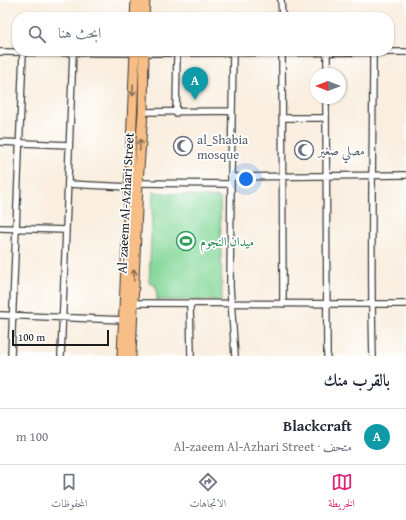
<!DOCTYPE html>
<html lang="ar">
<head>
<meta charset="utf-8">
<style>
	body { margin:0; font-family:"Gentium Book Plus",Amiri,serif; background:#f6f6f7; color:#1f2937; direction:rtl }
	.compass { position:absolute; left:310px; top:68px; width:36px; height:36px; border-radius:50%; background:#fff; box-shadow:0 1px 3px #0004; rotate:270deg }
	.scale { position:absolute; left:12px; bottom:10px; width:97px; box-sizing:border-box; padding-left:4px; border:2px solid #1c1c1c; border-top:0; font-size:11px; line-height:14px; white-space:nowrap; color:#1c1c1c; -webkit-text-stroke:3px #fff; paint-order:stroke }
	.you { position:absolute; left:246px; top:179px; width:14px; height:14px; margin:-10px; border:3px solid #fff; border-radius:50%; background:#1a73e8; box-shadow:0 0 0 6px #1a73e833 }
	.badge { display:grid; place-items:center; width:26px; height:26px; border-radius:50%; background:#db2777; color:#fff; font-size:13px; font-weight:700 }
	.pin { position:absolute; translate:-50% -33px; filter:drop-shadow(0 1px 2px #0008) }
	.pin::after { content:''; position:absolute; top:21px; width:14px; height:12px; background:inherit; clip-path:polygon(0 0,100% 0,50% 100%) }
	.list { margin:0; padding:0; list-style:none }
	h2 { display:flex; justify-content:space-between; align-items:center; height:52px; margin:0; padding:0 16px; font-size:17px }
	h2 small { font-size:13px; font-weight:400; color:#747a83 }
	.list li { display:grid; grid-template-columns:26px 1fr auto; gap:12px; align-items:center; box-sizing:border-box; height:56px; padding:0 16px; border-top:1px solid #e0e1e3 }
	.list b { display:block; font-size:15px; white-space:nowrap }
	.list p { margin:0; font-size:13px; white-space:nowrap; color:#747a83 }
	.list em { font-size:13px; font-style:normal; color:#747a83 }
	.icon { flex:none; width:22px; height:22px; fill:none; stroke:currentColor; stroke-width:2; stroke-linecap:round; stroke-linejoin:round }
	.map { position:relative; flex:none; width:406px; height:356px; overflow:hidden; direction:ltr }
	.search { position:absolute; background:#fff; box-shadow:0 1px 3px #0004; left:12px; right:12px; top:12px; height:44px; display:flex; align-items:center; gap:10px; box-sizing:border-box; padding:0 14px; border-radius:16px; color:#747a83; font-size:15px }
	.sheet { height:108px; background:#fff }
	nav { display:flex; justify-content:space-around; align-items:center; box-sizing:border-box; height:56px; border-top:1px solid #e0e1e3; background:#fff; font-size:11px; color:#747a83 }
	nav a { display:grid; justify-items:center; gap:2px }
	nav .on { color:#db2777 }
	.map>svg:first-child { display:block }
</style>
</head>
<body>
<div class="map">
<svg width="406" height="356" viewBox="0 0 406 356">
	<rect width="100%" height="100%" fill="#fff"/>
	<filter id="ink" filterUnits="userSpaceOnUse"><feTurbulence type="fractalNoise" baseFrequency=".025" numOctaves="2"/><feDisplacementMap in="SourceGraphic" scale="8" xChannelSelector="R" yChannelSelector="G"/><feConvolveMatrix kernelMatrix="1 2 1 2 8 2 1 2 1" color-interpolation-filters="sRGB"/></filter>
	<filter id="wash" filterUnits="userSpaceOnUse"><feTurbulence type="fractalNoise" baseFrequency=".012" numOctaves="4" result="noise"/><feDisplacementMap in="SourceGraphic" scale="16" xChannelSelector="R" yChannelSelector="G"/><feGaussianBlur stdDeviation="0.9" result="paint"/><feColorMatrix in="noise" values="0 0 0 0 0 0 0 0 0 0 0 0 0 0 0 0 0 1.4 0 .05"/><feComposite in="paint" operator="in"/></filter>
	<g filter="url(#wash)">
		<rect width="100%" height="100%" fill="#f9eedf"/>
		<!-- green -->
		<path fill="#84d799" stroke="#507a5a" d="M153 192 220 198 222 300H157L156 286 149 283Z"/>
	</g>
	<g filter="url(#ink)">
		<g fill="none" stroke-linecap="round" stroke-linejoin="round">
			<!-- street casing -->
			<g stroke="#3d3c39" stroke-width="8">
				<path id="street" d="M281 0 282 17
					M282 51 283 304
					M0 52 135 53
					M373 52C373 154 370 255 373 356
					M144 53 406 52
					M327 74V53
					M326 98 327 356
					M143 112 232 111
					M176 113 177 54
					M283 118H326
					M0 142 69 145
					M231 177 233 53
					M138 183 231 184V177L406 175
					M68 184 129 187
					M231 184 230 287 235 356
					M0 228 66 230
					M133 303 406 304
					M190 303 191 356
					M0 315 124 320
					M11 356 23 52
					M61 356 73 52"/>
			</g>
			<!-- primary casing -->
			<g stroke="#3d3c39" stroke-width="11">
				<path id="primary" d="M135 17 136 0
					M144 17 145 0
					M122 356 135 51
					M131 356 138 183 143 112 144 51"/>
			</g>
			<!-- street -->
			<use href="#street" stroke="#fff" stroke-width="5.5"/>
			<!-- primary -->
			<use href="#primary" stroke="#f7be87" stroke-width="9"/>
		</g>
		<!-- one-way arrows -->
		<defs><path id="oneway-shaft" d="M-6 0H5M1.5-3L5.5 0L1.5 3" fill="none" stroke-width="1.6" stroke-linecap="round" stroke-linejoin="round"/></defs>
		<g stroke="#8a6d52">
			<use href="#oneway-shaft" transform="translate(133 90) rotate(92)"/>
			<use href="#oneway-shaft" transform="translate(140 145) rotate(-86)"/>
			<use href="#oneway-shaft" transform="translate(134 275) rotate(-88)"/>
		</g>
	</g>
	<!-- icons -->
	<defs>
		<g id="mosque-ring" transform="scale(1)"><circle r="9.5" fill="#fff" stroke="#6b7280" stroke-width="1.5"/><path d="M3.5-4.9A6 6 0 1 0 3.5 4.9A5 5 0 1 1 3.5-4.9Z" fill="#6b7280"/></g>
		<g id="stadium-ring" transform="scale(1)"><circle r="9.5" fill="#fff" stroke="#2e9e5b" stroke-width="1.5"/><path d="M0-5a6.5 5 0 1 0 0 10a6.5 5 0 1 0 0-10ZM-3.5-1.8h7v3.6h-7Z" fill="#2e9e5b"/></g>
	</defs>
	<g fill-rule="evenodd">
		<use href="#mosque-ring" x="183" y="146"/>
		<use href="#mosque-ring" x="304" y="150"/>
		<use href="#stadium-ring" x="186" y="241"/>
	</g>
	<g text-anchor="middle" stroke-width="3.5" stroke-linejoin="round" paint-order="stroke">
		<!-- worship labels -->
		<g font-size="13" fill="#5b616d" stroke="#fff" text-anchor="start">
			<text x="197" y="144">al_Shabia<tspan x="197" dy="15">mosque</tspan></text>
			<text x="318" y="155">مصلي صغير</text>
		</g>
		<!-- street labels -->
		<g font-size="13" fill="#1c1c1c" stroke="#fff">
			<text transform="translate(125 203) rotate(-87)" y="5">Al-zaeem Al-Azhari Street</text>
		</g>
		<!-- leisure labels -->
		<g font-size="13" fill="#27864d" stroke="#fff" text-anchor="start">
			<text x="200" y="246">ميدان النجوم</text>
		</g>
	</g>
</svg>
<svg class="compass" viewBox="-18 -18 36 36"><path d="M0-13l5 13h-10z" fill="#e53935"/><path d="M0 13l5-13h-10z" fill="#747a83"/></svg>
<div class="scale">100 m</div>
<div class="you"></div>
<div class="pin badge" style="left:195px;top:100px;background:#0f9aa8">A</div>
<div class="search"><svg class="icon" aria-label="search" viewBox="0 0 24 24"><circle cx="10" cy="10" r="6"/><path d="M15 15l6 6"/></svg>ابحث هنا</div>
</div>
<section class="sheet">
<h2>بالقرب منك<small></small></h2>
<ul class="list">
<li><span class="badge" style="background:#0f9aa8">A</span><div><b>Blackcraft</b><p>متحف · Al-zaeem Al-Azhari Street</p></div><em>100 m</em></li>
</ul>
</section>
<nav>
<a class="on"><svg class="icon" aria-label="map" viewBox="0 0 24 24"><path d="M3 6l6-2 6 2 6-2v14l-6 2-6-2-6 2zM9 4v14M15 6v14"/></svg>الخريطة</a>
<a><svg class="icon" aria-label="directions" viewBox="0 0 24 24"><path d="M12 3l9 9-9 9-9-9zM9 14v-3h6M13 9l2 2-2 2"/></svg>الاتجاهات</a>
<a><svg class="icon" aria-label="saved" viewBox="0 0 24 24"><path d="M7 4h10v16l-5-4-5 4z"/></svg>المحفوظات</a>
</nav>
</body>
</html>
